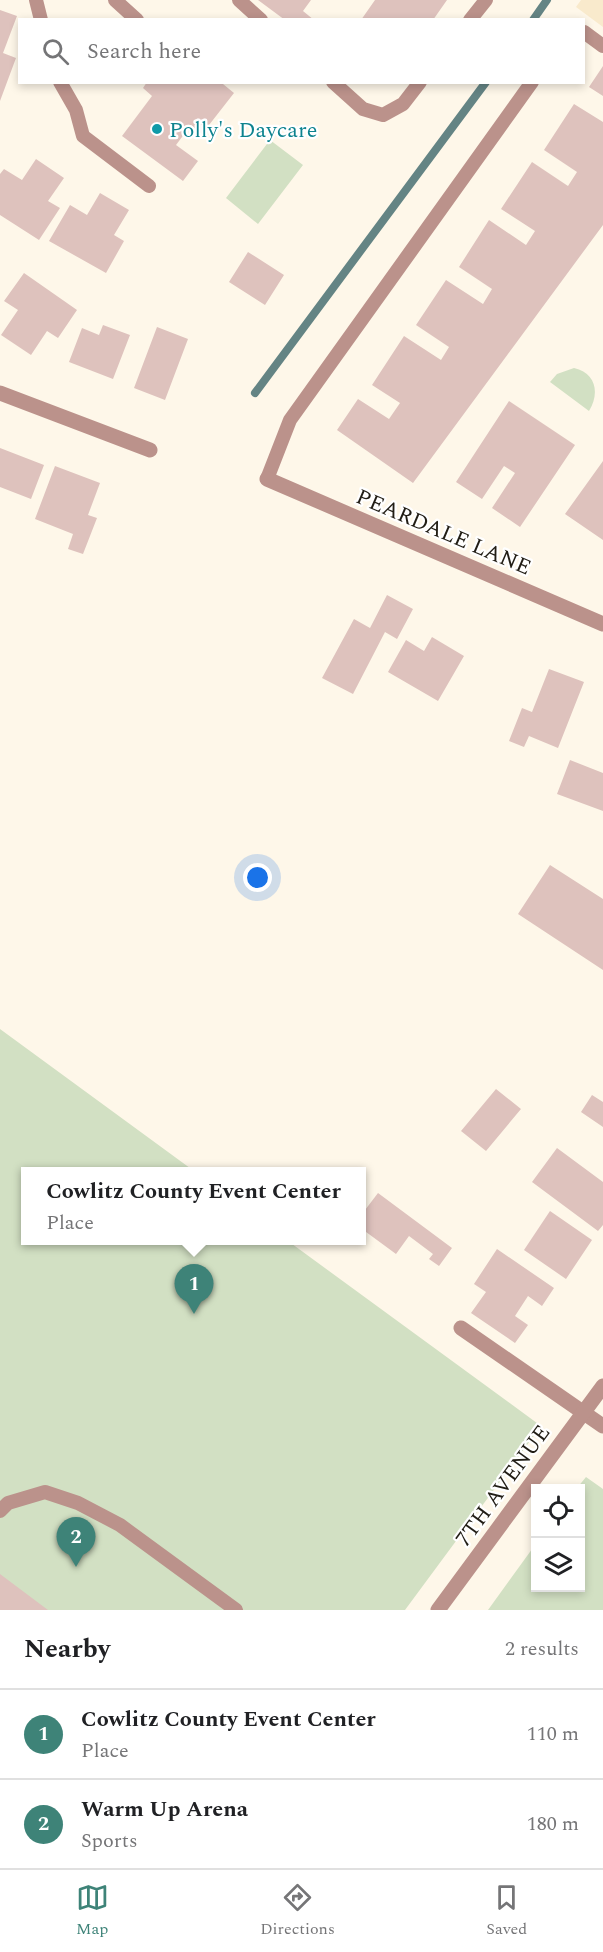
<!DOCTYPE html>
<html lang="en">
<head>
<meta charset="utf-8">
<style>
	body { margin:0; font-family:Spectral,serif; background:#f2f2f2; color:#202124 }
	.controls { position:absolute; right:18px; bottom:18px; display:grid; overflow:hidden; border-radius:0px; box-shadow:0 3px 9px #0003 }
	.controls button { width:54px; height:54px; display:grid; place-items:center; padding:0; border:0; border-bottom:2px solid #e0e0e0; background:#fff; color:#202124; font:30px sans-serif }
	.you { position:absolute; left:258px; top:878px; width:21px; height:21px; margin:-15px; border:4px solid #fff; border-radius:50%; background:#1a73e8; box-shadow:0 0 0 9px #1a73e833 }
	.badge { display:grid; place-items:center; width:39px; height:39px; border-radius:50%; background:#3e8378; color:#fff; font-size:20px; font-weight:700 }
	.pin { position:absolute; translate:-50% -50px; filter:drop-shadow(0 2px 3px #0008) }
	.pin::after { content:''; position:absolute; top:32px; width:21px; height:18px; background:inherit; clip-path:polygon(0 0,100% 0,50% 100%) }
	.popup { position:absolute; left:21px; top:1167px; width:345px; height:78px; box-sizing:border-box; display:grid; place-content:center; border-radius:0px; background:#fff; filter:drop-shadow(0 2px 4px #0005); font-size:20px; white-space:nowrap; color:#757577 }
	.popup b { font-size:22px; color:#202124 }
	.popup::after { content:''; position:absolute; left:50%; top:100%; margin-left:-12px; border:12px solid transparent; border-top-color:#fff }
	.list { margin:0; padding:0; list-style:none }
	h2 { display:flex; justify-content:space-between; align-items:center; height:78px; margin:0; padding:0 24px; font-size:26px }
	h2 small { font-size:20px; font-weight:400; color:#757577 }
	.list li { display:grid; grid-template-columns:39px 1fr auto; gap:18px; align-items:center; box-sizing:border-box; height:90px; padding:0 24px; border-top:2px solid #e0e0e0 }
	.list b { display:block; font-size:22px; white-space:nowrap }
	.list p { margin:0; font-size:20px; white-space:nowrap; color:#757577 }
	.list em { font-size:20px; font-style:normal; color:#757577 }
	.icon { flex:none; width:33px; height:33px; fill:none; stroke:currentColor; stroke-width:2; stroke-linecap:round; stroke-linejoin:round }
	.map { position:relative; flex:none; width:603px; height:1610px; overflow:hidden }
	.search { position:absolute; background:#fff; box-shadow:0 3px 9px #0003; left:18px; right:18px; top:18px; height:66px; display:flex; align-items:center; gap:15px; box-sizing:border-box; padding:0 21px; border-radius:0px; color:#757577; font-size:22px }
	.sheet { height:258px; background:#fff }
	nav { display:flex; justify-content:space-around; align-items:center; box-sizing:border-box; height:84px; border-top:2px solid #e0e0e0; background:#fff; font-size:16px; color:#757577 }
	nav a { display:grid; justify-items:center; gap:3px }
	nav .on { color:#3e8378 }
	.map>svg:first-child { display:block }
</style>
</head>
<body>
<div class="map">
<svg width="603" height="1610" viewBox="0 0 603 1610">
	<rect width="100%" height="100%" fill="#fef7e9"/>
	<!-- built -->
	<path fill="#f9eacc" d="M581 0H603V27L576 7Z"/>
	<!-- green -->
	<path fill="#d2e0c3" d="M270 140 303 165 258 224 226 198Z
		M574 368C596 373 600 393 589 411L550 382 557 374Z
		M0 1029 194 1171 26 1172V1240L288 1241 541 1426 405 1610H0Z
		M586 1477 603 1489V1610H488L535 1545 536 1588H580V1488H577Z"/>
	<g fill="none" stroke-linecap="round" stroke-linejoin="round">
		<!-- stream -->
		<path stroke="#648484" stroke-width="8" d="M533 20 547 0
			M255 393 486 82"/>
	</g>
	<!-- building -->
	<path fill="#dec2bd" d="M258 0H311L303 11 314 20H285Z
		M375 0H447L433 20H361Z
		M0 10 17 16 3 53 16 58 0 101Z
		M603 66V96L589 87Z
		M147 82H224L223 84 234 93 202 134 191 125 176 145 198 161 183 181 122 136 152 96 143 88Z
		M574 104 603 122V225L413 483 337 430 358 399 389 419 400 403 372 385 404 336 441 360 449 347 416 325 446 280 483 304 492 289 459 267 489 220 526 245 535 231 501 209 532 162 568 186 577 172 544 150Z
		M36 159 64 178 48 201 60 208 39 240 0 215V174L4 169 22 180Z
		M100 193 129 210 114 235 124 241 106 273 49 241 70 205 87 215Z
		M248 252 284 275 265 305 229 282Z
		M24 273 77 310 58 338 47 331 31 355 1 335 18 310 4 301Z
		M103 325 130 335 113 379 69 362 82 328 99 335Z
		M157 327 188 339 165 400 134 388Z
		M509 401 575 445 520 527 492 508 515 473 504 466 482 499 456 482Z
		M0 448 44 465 31 499 0 487Z
		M603 461V540L565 514Z
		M55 466 100 483 88 515 97 518 83 554 68 549 73 534 35 519Z
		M387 595 413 609 397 639 385 632 353 694 322 678 354 619 370 628Z
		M432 637 464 656 438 701 388 672 406 640 424 651Z
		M549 669 584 682 558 748 529 736 524 747 509 741 522 708 532 712Z
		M570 760 603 773V811L557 794Z
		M550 865 603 899V970L518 914Z
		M496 1089 521 1109 486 1151 461 1131Z
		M592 1095 603 1102V1127L581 1112Z
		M557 1148 603 1182V1225L598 1231 532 1182Z
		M378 1193 452 1248 439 1266 429 1259 433 1254 409 1236 396 1254 362 1229V1214Z
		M550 1211 592 1240 566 1279 524 1250Z
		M497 1249 554 1288 542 1306 528 1296 515 1316 528 1325 515 1343 471 1313 486 1292 474 1284Z
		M0 1574 48 1610H0Z"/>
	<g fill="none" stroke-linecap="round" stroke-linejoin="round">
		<!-- service -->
		<path stroke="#bb928b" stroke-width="14" d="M36 0 41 20
			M115 0 137 20
			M239 0 261 20
			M470 20 486 0
			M584 32 603 46
			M60 82 76 110 83 136 149 186
			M333 82 363 109 383 115 403 104 420 82
			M267 479 290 420 532 82
			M0 1511 8 1503 45 1492 78 1503 120 1525 236 1610"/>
		<!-- minor -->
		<path stroke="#bb928b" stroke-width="15" d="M0 393 150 450
			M267 479 603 624
			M461 1328 603 1426"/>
		<!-- tertiary -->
		<path stroke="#bb928b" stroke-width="15" d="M438 1610 603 1386"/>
	</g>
	<!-- markers -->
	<circle fill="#0f9aa8" stroke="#fff" stroke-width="2" cx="157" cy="129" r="6"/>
	<g text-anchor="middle" stroke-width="4.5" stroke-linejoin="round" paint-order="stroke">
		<!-- culture labels -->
		<g font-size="22" fill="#0d838f" stroke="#fff" text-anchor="start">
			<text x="169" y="137">Polly's Daycare</text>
		</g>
		<!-- street labels -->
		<g font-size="22" fill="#211d15" stroke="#fff">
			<text transform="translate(444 531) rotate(23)" y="8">PEARDALE LANE</text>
			<text transform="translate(502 1485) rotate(-54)" y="8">7TH AVENUE</text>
		</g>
	</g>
</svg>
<div class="controls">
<button><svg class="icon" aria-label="locate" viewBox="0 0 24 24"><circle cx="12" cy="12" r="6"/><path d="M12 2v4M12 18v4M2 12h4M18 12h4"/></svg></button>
<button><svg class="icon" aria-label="layers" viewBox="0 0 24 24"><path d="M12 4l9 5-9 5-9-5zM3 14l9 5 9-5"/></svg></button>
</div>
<div class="you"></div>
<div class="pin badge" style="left:194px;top:1314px">1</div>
<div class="popup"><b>Cowlitz County Event Center</b>Place</div>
<div class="pin badge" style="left:76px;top:1567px">2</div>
<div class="search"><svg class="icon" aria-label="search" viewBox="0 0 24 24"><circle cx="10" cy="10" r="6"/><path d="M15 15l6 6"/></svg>Search here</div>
</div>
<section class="sheet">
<h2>Nearby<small>2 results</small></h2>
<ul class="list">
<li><span class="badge">1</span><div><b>Cowlitz County Event Center</b><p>Place</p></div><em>110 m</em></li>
<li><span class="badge">2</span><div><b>Warm Up Arena</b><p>Sports</p></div><em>180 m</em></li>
</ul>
</section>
<nav>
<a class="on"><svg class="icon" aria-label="map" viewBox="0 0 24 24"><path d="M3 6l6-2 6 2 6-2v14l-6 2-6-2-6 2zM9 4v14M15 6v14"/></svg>Map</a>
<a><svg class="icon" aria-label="directions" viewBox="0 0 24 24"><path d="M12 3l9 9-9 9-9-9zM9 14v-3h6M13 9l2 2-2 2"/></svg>Directions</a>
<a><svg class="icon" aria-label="saved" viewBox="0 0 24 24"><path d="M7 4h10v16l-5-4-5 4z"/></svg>Saved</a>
</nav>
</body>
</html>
